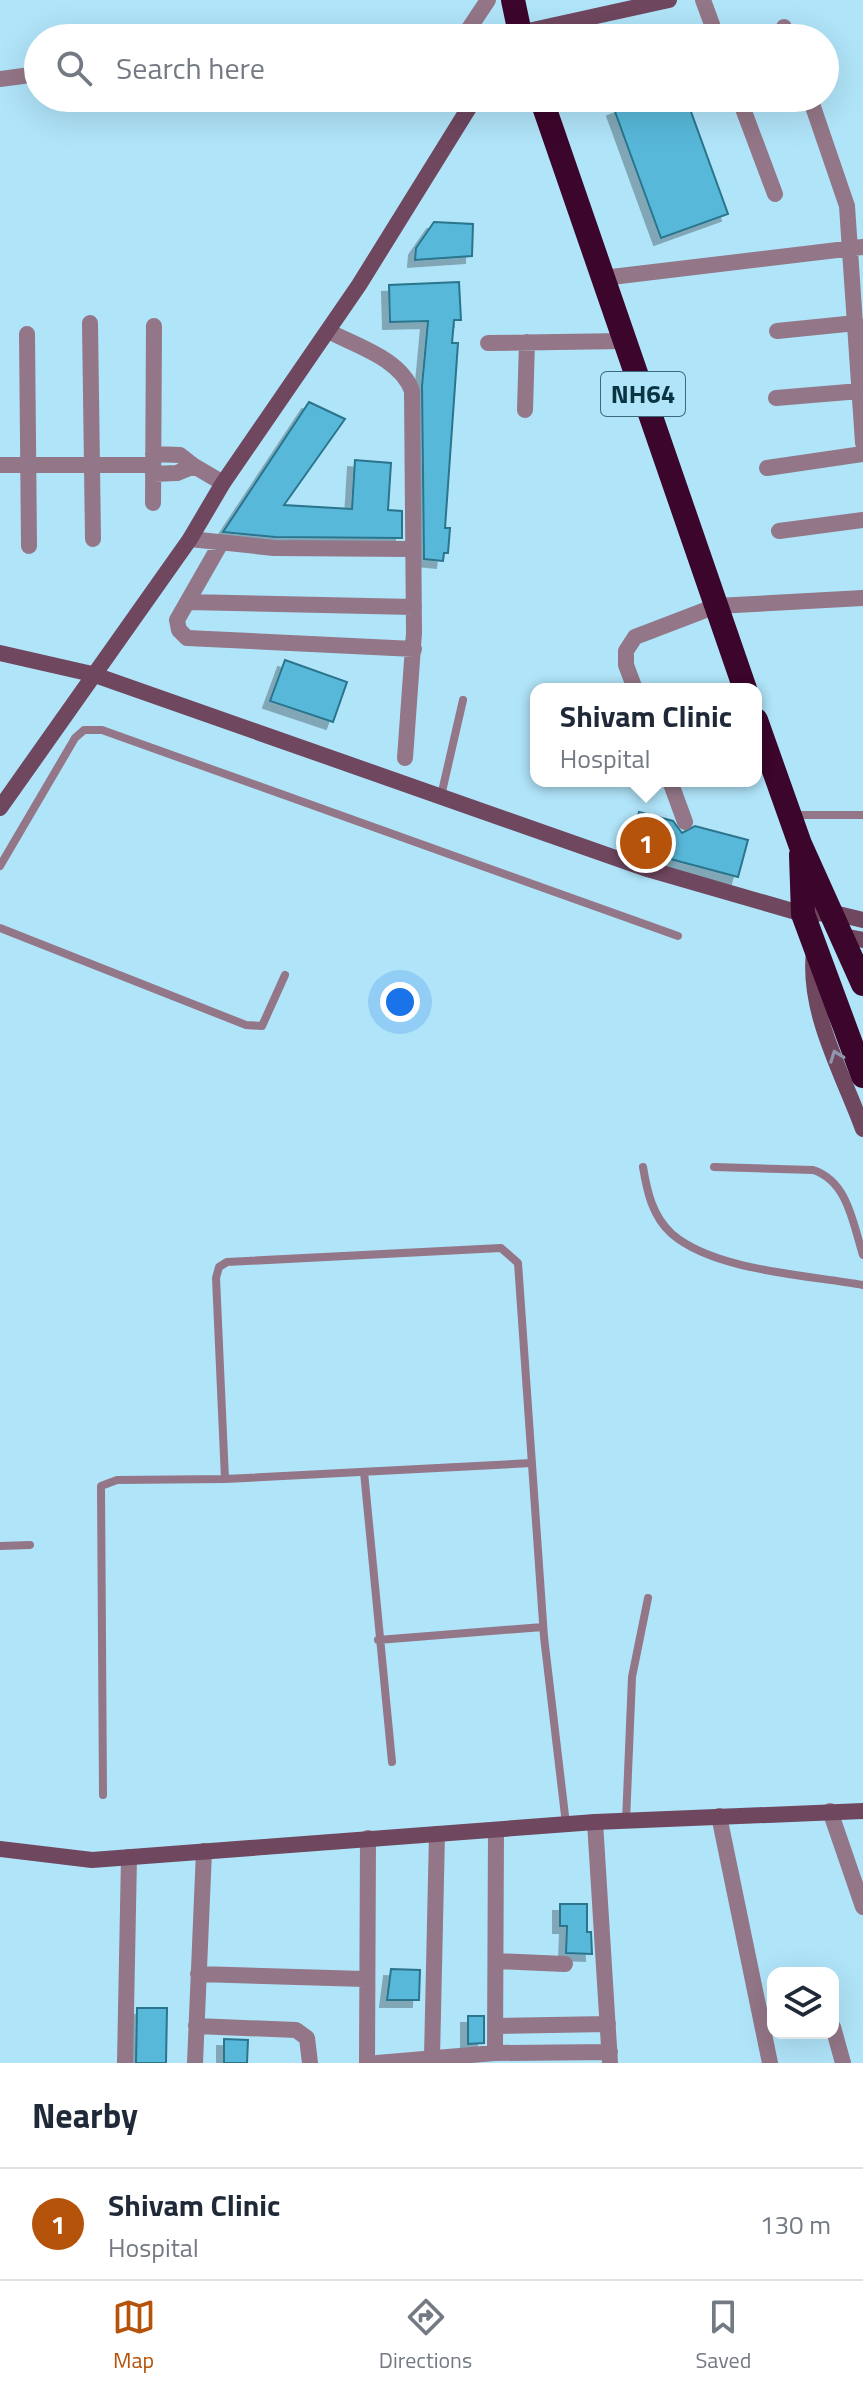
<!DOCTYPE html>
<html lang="en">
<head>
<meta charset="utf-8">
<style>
	body { margin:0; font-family:"Titillium Web",sans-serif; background:#f2f2f3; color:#1f2937 }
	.controls { position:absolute; right:24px; bottom:24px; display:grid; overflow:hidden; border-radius:16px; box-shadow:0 8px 32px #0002 }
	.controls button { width:72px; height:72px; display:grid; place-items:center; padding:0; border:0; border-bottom:2px solid #e0e1e3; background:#fff; color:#1f2937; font:40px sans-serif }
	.you { position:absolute; left:400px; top:1002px; width:28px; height:28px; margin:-20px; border:6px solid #fff; border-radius:50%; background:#1a73e8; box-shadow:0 0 0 12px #1a73e833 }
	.badge { display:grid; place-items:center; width:52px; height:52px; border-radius:50%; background:#b45309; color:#fff; font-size:26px; font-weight:700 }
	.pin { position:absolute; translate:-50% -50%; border:4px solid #fff; box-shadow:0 2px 8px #0006 }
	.popup { position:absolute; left:530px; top:683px; width:232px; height:104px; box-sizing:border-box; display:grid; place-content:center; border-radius:16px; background:#fff; filter:drop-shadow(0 2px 6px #0005); font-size:26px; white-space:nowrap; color:#747a83 }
	.popup b { font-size:30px; color:#1f2937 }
	.popup::after { content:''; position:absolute; left:50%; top:100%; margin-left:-16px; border:16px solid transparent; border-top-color:#fff }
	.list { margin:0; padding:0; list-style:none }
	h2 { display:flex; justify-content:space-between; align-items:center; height:104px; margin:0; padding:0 32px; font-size:34px }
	h2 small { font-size:26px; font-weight:400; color:#747a83 }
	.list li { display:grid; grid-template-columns:52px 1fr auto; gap:24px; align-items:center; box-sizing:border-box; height:112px; padding:0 32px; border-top:2px solid #e0e1e3 }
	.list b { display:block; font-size:30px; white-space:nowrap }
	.list p { margin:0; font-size:26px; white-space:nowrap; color:#747a83 }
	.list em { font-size:26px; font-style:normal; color:#747a83 }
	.icon { flex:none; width:44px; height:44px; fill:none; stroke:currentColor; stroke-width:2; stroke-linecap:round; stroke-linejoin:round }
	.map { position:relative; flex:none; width:863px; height:2063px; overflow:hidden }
	.search { position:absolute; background:#fff; box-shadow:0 8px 32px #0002; left:24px; right:24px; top:24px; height:88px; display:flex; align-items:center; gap:20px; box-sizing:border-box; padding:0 28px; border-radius:44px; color:#747a83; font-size:30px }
	.sheet { height:216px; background:#fff }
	nav { display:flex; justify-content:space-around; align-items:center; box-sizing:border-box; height:112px; border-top:2px solid #e0e1e3; background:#fff; font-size:22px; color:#747a83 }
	nav a { display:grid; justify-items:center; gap:4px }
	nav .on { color:#b45309 }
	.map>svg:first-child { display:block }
</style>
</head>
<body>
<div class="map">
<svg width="863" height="2063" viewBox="0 0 863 2063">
	<defs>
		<filter id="shadow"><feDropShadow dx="-7" dy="7" stdDeviation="0" flood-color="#0004"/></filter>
	</defs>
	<rect width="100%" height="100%" fill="#b0e4f9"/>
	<!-- building -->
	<path fill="#59b8d9" stroke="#2a748c" stroke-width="2" filter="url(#shadow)" d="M645 98H686L728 214 661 238 614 109Z
		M434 222 473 224 472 256 415 260 416 248Z
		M459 282 461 320H454L452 343H458L445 528H450L448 553H444L443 561 424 559 422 386 428 321 390 322 389 285Z
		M309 402 345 419 284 505 352 509 355 460 391 463 388 510 402 511V538L275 537 223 532Z
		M285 660 347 682 333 722 270 701Z
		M639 812 673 821 682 833 695 826 748 840 738 877 629 848Z
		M560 1904H587V1932H591L592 1954 566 1953 567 1926H560Z
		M391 1969 420 1970 419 2000H387Z
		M137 2008H167L166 2063H136Z
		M468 2016H484V2043L468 2044Z
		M224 2039 248 2040 247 2063H224Z"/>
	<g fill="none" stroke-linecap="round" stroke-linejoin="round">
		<!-- lane -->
		<path stroke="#937687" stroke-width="8" d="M441 796 463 700
			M794 815H863
			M0 866 75 738 84 730H102L678 936
			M0 928 246 1025 262 1026 285 975
			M643 1167C647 1191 652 1216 672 1234 715 1271 808 1275 863 1285
			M714 1167 813 1170C848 1181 853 1224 863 1255
			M364 1472 392 1762
			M225 1479 216 1278 219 1267 227 1262 501 1248 518 1263 544 1637 566 1824
			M0 1546 30 1545
			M378 1640 543 1627
			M103 1795 101 1486 117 1480 225 1479 532 1463
			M626 1821 632 1677 648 1598"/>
		<!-- street -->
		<path stroke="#937687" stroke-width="16" d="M703 0 717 38
			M784 27 788 38
			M464 36 488 0
			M374 38H465
			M0 79 38 74
			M739 98 775 194
			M810 98 847 206 863 443
			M603 278 863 247
			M90 323 93 539
			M328 331C357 346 401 359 412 391L414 633 405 758
			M777 331 856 323
			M27 334 29 546
			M488 343 625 341
			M776 398 860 391
			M525 410 527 342
			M153 454 180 455 194 466
			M0 465H153
			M767 468 863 454
			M153 474 177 473 194 466 223 483
			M153 503 154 326
			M779 531 863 520
			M190 539 274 548 411 549
			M221 543 177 620 179 630 187 638 414 649
			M188 602 414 607
			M635 689 626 665V651L635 637 716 606 863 598
			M670 781 685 822
			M830 1811 863 1907
			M719 1816 770 2063
			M595 1822 610 2063
			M496 1961 565 1964
			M198 1974 365 1979
			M196 2026 296 2030 307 2038 310 2063
			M495 2026 608 2024
			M833 2027 843 2063
			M495 2053 496 1830
			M432 2057 437 1834
			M125 2063 129 1857
			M195 2063 204 1851
			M367 2063 368 1838
			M377 2063 495 2053 610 2052"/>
		<!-- secondary -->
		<path stroke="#6f475f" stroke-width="16" d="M515 38 519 33 669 0
			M0 653 92 674 644 868 803 914 834 913 863 920
			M0 808 190 539 223 483 359 285 475 98
			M843 936 863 940
			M814 952C807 1012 843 1074 863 1129
			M0 1849 92 1860 595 1822 863 1811"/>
		<!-- highway -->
		<path stroke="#3c052b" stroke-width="24" d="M513 0 521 38
			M541 98 745 689
			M756 720 800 844 863 984
			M801 855 803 914 863 1076"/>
	</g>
	<!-- one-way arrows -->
	<defs><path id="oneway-chevron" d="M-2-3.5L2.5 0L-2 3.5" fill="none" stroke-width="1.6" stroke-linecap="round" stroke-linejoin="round" transform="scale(2)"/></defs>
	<use stroke="#9096ac" href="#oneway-chevron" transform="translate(836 1056) rotate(-110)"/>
	<g text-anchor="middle" stroke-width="6" stroke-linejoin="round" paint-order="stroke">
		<!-- shield labels -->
		<rect fill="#b0e4f9" stroke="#3c6979" stroke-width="2" x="601" y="372" width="84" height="44" rx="6"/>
		<g font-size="26" font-weight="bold" fill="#0a3442">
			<text x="643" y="403">NH64</text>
		</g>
	</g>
</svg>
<div class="controls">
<button><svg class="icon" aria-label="layers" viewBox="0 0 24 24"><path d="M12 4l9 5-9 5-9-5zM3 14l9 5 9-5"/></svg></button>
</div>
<div class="you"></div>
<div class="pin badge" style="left:646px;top:843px">1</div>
<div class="popup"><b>Shivam Clinic</b>Hospital</div>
<div class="search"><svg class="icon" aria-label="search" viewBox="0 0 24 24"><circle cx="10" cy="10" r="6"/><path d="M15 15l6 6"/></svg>Search here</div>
</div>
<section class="sheet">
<h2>Nearby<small></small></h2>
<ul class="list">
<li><span class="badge">1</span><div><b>Shivam Clinic</b><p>Hospital</p></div><em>130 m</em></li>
</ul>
</section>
<nav>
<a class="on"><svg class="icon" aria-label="map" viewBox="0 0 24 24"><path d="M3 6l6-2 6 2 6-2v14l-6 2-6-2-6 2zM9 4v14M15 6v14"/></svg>Map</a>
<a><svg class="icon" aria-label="directions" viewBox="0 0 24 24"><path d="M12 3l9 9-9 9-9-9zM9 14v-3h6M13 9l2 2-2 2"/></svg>Directions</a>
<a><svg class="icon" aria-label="saved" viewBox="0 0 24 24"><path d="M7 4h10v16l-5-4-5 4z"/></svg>Saved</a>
</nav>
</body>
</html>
